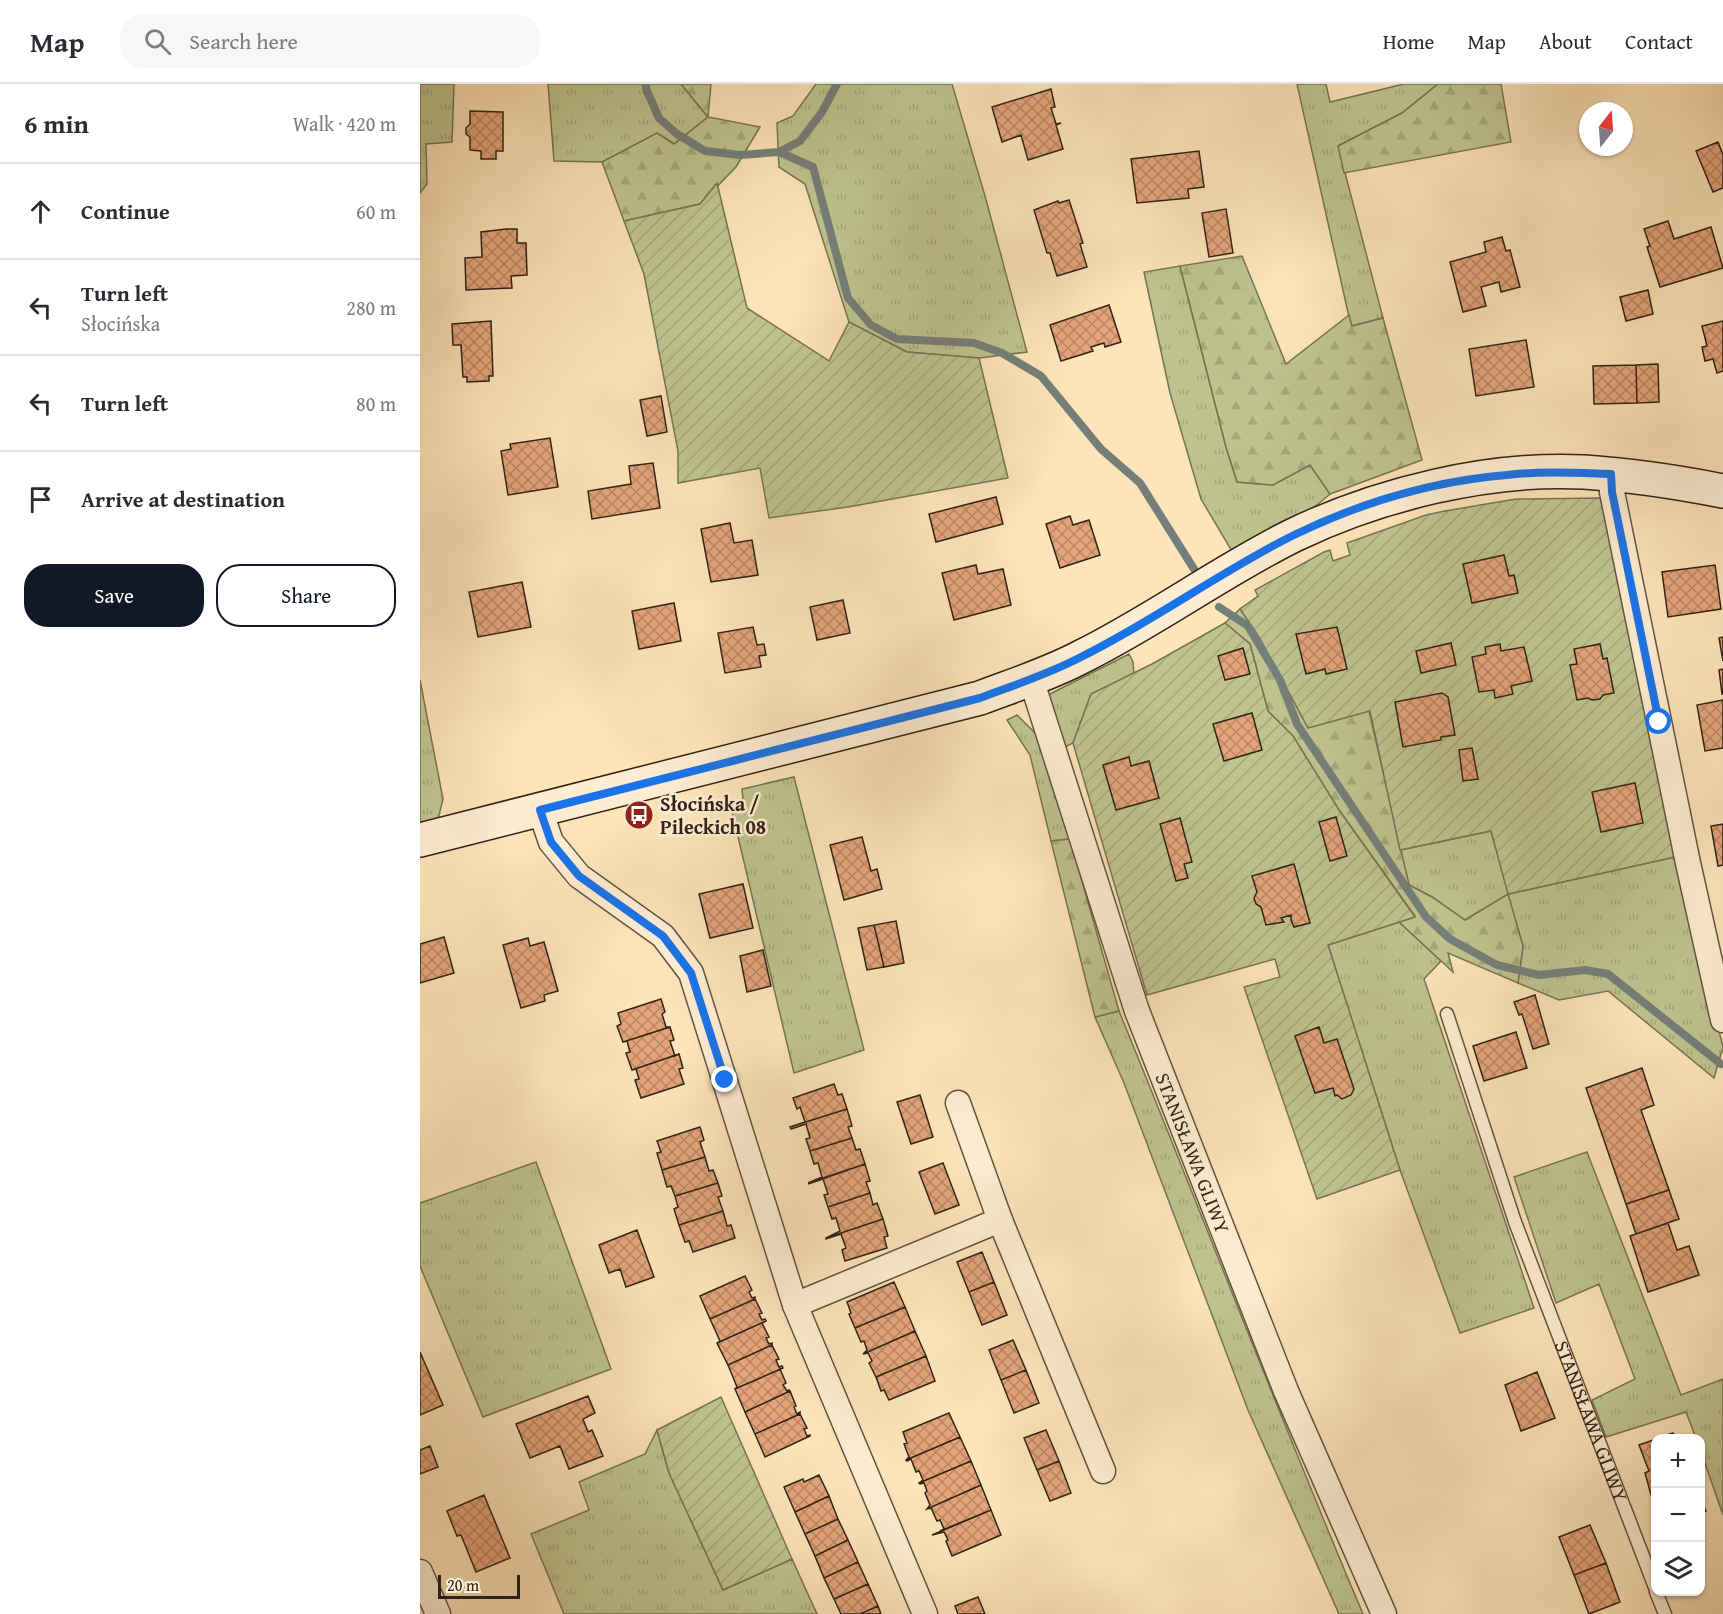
<!DOCTYPE html>
<html lang="en">
<head>
<meta charset="utf-8">
<style>
	body { margin:0; font-family:"Gentium Book Plus",serif; background:#f7f7f7; color:#2b2b33 }
	.controls { position:absolute; right:18px; bottom:18px; display:grid; overflow:hidden; border-radius:12px; box-shadow:0 2px 4px #0004 }
	.controls button { width:54px; height:54px; display:grid; place-items:center; padding:0; border:0; border-bottom:2px solid #e1e1e2; background:#fff; color:#2b2b33; font:30px sans-serif }
	.compass { position:absolute; left:1159px; top:18px; width:54px; height:54px; border-radius:50%; background:#fff; box-shadow:0 2px 4px #0004; rotate:17deg }
	.scale { position:absolute; left:18px; bottom:15px; width:82px; box-sizing:border-box; padding-left:6px; border:3px solid #2f2317; border-top:0; font-size:16px; line-height:21px; white-space:nowrap; color:#2f2317; -webkit-text-stroke:4px #feedd2; paint-order:stroke }
	.stop { position:absolute; width:18px; height:18px; margin:-14px; border:4px solid #1a73e8; border-radius:50%; background:#fff }
	.stop.end { background:#1a73e8; border-color:#fff; box-shadow:0 2px 6px #0008 }
	.list { margin:0; padding:0; list-style:none }
	h2 { display:flex; justify-content:space-between; align-items:center; height:78px; margin:0; padding:0 24px; font-size:26px }
	h2 small { font-size:20px; font-weight:400; color:#7c7c81 }
	.list li { display:grid; grid-template-columns:39px 1fr auto; gap:18px; align-items:center; box-sizing:border-box; height:96px; padding:0 24px; border-top:2px solid #e1e1e2 }
	.list b { display:block; font-size:22px; white-space:nowrap }
	.list p { margin:0; font-size:20px; white-space:nowrap; color:#7c7c81 }
	.list em { font-size:20px; font-style:normal; color:#7c7c81 }
	.actions { display:flex; gap:12px; padding:18px 24px }
	.actions a { flex:1; padding:14px 0; border:2px solid #111827; border-radius:24px; text-align:center; font-size:21px; color:#111827 }
	.actions .main { background:#111827; color:#fff }
	.icon { flex:none; width:33px; height:33px; fill:none; stroke:currentColor; stroke-width:2; stroke-linecap:round; stroke-linejoin:round }
	.map { position:relative; flex:none; width:1303px; height:1530px; overflow:hidden }
	header { display:flex; align-items:center; gap:36px; box-sizing:border-box; height:84px; padding:0 30px; background:#fff; border-bottom:2px solid #e1e1e2 }
	header strong { font-size:28px }
	nav { display:flex; gap:33px; margin-inline-start:auto; font-size:21px }
	.search { width:420px; height:54px; background:#f7f7f7; display:flex; align-items:center; gap:15px; box-sizing:border-box; padding:0 21px; border-radius:24px; color:#7c7c81; font-size:22px }
	main { display:flex }
	aside { flex:1; background:#fff }
	.map>svg:first-child { display:block }
</style>
</head>
<body>
<header>
<strong>Map</strong>
<div class="search"><svg class="icon" aria-label="search" viewBox="0 0 24 24"><circle cx="10" cy="10" r="6"/><path d="M15 15l6 6"/></svg>Search here</div>
<nav><a>Home</a><a>Map</a><a>About</a><a>Contact</a></nav>
</header>
<main>
<aside>
<h2>6 min<small>Walk · 420 m</small></h2>
<ul class="list">
<li><svg class="icon" aria-label="ahead" viewBox="0 0 24 24"><path d="M12 20V5M6 11l6-6 6 6"/></svg><div><b>Continue</b></div><em>60 m</em></li>
<li><svg class="icon" aria-label="left" viewBox="0 0 24 24"><path d="M17 20v-9H6M10 6l-5 5 5 5"/></svg><div><b>Turn left</b><p>Słocińska</p></div><em>280 m</em></li>
<li><svg class="icon" aria-label="left" viewBox="0 0 24 24"><path d="M17 20v-9H6M10 6l-5 5 5 5"/></svg><div><b>Turn left</b></div><em>80 m</em></li>
<li><svg class="icon" aria-label="arrive" viewBox="0 0 24 24"><path d="M6 21V4h12l-3 4 3 4H6"/></svg><div><b>Arrive at destination</b></div></li>
</ul>
<div class="actions"><a class="main">Save</a><a>Share</a></div>
</aside>
<div class="map">
<svg width="1303" height="1530" viewBox="0 0 1303 1530">
	<defs>
		<pattern id="grass-tufts" width="24" height="20" patternUnits="userSpaceOnUse" patternTransform="scale(1.5)"><rect width="24" height="20" fill="#bfc48f"/><path d="M3 7l-1-3M5 7V3M7 7l1-3M15 17l-1-3M17 17v-4M19 17l1-3" fill="none" stroke="#a4a87b"/></pattern>
		<pattern id="forest-firs" width="22" height="20" patternUnits="userSpaceOnUse" patternTransform="scale(1.5)"><rect width="22" height="20" fill="#bfc48f"/><path d="M5 1l3.5 6h-7zM16 11l3.5 6h-7z" fill="#a4a87b"/></pattern>
		<pattern id="garden-furrows" width="10" height="10" patternUnits="userSpaceOnUse" patternTransform="scale(1.5)"><rect width="10" height="10" fill="#bfc48f"/><path d="M-1 1l2-2M0 10L10 0M9 11l2-2" fill="none" stroke="#a4a87b"/></pattern>
		<pattern id="building-cross-hatch" width="8" height="8" patternUnits="userSpaceOnUse" patternTransform="scale(1.5)"><rect width="8" height="8" fill="#e4a47a"/><path d="M0 0l8 8M0 8l8-8" fill="none" stroke="#b98563"/></pattern>
	</defs>
	<rect width="100%" height="100%" fill="#fde4b9"/>
	<filter id="stains"><feTurbulence type="fractalNoise" baseFrequency=".00333" numOctaves="4"/><feColorMatrix values="0 0 0 0 .2 0 0 0 0 .09 0 0 0 0 .02 0 0 0 .5 -.17"/></filter>
	<radialGradient id="worn" r=".72"><stop offset=".6" stop-color="#630" stop-opacity="0"/><stop offset="1" stop-color="#630" stop-opacity=".3"/></radialGradient>
	<!-- grass -->
	<path fill="url(#grass-tufts)" stroke="#777453" stroke-width="1.5" d="M0 0H34L32 58 6 60 7 100 0 109Z
		M128 0H261L288 33 254 60 237 49 182 78 134 77Z
		M396 0H532L565 112 607 268 559 274 487 268 429 238 385 100 359 83 357 39 373 32Z
		M877 0H906L910 18 984 0H1018L982 29 918 62 963 234 931 242Z
		M760 182 806 363 817 398 853 401 890 381 910 410 897 421 813 469 781 415 750 309 724 188Z
		M709 570 713 578 714 590 671 610 653 659 645 663 628 611Z
		M0 596 23 715 18 735 0 739Z
		M597 631 619 653 650 755 631 757 610 671 587 636Z
		M374 693 444 966 374 989 310 719 323 715 322 705Z
		M1071 747 1089 810 1255 773 1303 963 1294 994 1188 907 1139 916 1098 899 1103 862 1088 811 1045 836 1012 813 989 801 980 766Z
		M979 838 1021 877 1004 895 1114 1224 1040 1249 980 1086 908 861Z
		M699 927C781 1127 858 1330 943 1530H919L828 1326 704 999 675 933Z
		M1167 1068 1261 1311 1303 1295V1431L1281 1368 1280 1354H1276L1266 1328 1186 1353 1172 1316 1215 1295 1179 1200 1136 1219 1094 1093Z
		M116 1078 191 1285 63 1333 0 1182V1119Z
		M237 1346 249 1389 303 1506 372 1475 397 1530H144L111 1450 169 1426 159 1398 225 1370Z"/>
	<!-- forest -->
	<path fill="url(#forest-firs)" stroke="#777453" stroke-width="1.5" d="M261 0H291L288 33 340 43 316 83 280 120 204 137 182 78 237 49 254 60 288 33Z
		M1018 0H1081L1091 58 924 89 918 62 982 29Z
		M822 172 866 280 929 231 932 242 963 234 1002 376 910 410 890 381 853 401 817 398 806 363 760 182Z
		M820 525 839 553 949 627 989 801 1012 813 1045 836 1088 810 1103 862 1098 899 1028 869 1033 888 979 838 995 832 919 726 873 652 848 627 830 560 805 539Z
		M650 755 699 927 675 933 631 757Z"/>
	<!-- garden -->
	<path fill="url(#garden-furrows)" stroke="#777453" stroke-width="1.5" d="M297 99 327 224 409 277 429 238 487 268 559 274 588 394 428 423 349 434 340 384 258 399V367L224 190 204 137 280 120Z
		M1182 414 1255 773 1088 810 1071 747 980 766 950 627 888 644 839 553 820 525 838 512 835 506 904 468 910 466 913 477 930 471 927 459 1006 431 1025 427 1096 415Z
		M805 539 830 560 848 627 873 652 919 726 995 833 908 861 980 1086 897 1115 824 903 860 893 855 875 727 911 653 659 671 610 732 580Z
		M301 1313 372 1475 303 1506 249 1389 237 1346Z"/>
	<g fill="none" stroke-linecap="round" stroke-linejoin="round">
		<!-- stream -->
		<path stroke="#757f79" stroke-width="8" d="M226 0V5L239 34 257 50 285 67 320 71 359 68 380 57 402 28 417 0
			M359 68 393 83 428 214 451 241 477 255 554 259 582 269 621 292 681 365 720 399 774 485
			M799 523 828 542 860 596 877 640 1006 833 1030 855 1077 881 1119 891 1165 886 1188 890 1301 980"/>
	</g>
	<!-- building -->
	<path fill="url(#building-cross-hatch)" stroke="#2f2317" stroke-width="1.5" d="M631 5 635 23 631 24 636 40 641 39 636 41 643 65 608 76 601 51 582 58 572 23Z
		M50 27 83 28V67H76V75H61V67L50 66V53L46 50V44L50 40Z
		M1298 58 1303 71V104L1293 108 1276 67Z
		M779 67 784 103 768 105 769 114 717 119 711 75Z
		M649 116 663 159 660 160 667 183 637 192 630 169H627L614 126 638 117 639 119Z
		M806 125 813 169 789 173 782 129Z
		M1248 137 1254 155 1291 143 1303 184 1240 203 1227 163 1230 162 1224 145Z
		M86 145H97V159H106L107 191 91 192 92 204 46 206 45 174 62 173 61 148Z
		M1082 153 1086 167 1090 166 1100 203 1081 208 1079 198 1061 203 1066 222 1043 228 1030 178 1066 168 1064 158Z
		M1228 206 1233 230 1206 237 1200 213Z
		M689 221 701 258 685 263 684 259 671 263 673 267 641 277 630 241Z
		M71 237 73 292H69V297L47 298V293H43L41 261H33L32 240Z
		M1303 237V287L1297 289 1293 275 1285 277 1282 263 1287 262 1282 242Z
		M1106 256 1114 303 1056 312 1049 265Z
		M1238 280 1239 318 1217 319 1216 281Z
		M1216 281 1217 319 1174 320 1173 282Z
		M241 312 247 348 227 352 220 316Z
		M130 354 138 403 88 411 81 367 91 365 90 360Z
		M233 379 240 424 172 435 168 407 211 400 209 382Z
		M576 413 583 440 516 458 509 430Z
		M650 432 653 441 669 436 680 471 640 484 626 440Z
		M310 439 314 459 332 456 338 491 291 498 281 445Z
		M1084 471 1089 492 1094 491 1098 509 1052 519 1043 480Z
		M556 481 558 490 583 485 591 521 534 536 522 489Z
		M1295 481 1301 525 1248 533 1242 488Z
		M102 498 111 543 58 553 49 508Z
		M423 516 430 549 397 556 390 523Z
		M254 519 261 557 219 565 212 527Z
		M333 543 337 561 344 560 346 571 339 572 341 583 305 589 298 549Z
		M917 543 927 585 906 590 905 585 886 590 876 550Z
		M1303 553V577L1299 554Z
		M1031 559 1036 581 1001 589 996 567Z
		M1080 560 1081 567 1104 563 1112 597 1091 602 1093 610 1075 614 1074 606 1059 608 1052 573 1066 570 1065 563Z
		M1180 560 1183 575 1187 574 1194 609 1183 611 1180 615 1172 616 1168 614 1157 616 1150 581 1157 580 1154 565Z
		M823 564 830 590 805 596 798 572Z
		M1303 585V610H1302L1299 586Z
		M1022 609 1028 613 1035 651 1021 653V656L983 663 975 618Z
		M1303 616V664L1285 667 1277 621Z
		M832 629 842 666 804 677 793 640Z
		M1052 664 1058 695 1043 697 1039 666Z
		M709 673 711 682 729 677 739 714 696 726 683 681Z
		M1215 699 1223 739 1181 748 1172 708Z
		M916 733 927 772 910 777 899 738Z
		M760 734 772 778 764 780 768 794 756 797 740 740Z
		M1303 740V781L1298 782 1291 742Z
		M442 753 451 787 457 785 462 805 424 816 410 761Z
		M874 780 890 839 874 843 871 836V831L861 834 864 838 846 841 841 823 836 820 834 814 837 808 832 792Z
		M323 800 333 844 290 854 279 810Z
		M476 837 484 879 464 883 454 841Z
		M454 841 464 883 447 886 438 844Z
		M24 853 34 889 0 899V860Z
		M108 854 110 862 124 858 138 907 124 911 125 917 101 924 83 861Z
		M343 866 351 902 327 908 320 872Z
		M1115 911 1129 960 1113 965 1102 930 1099 931 1094 918Z
		M241 915 245 928 242 930 246 943H250L203 958 197 942 201 940 198 929Z
		M250 943 254 956 250 957 255 972 259 970 212 986 206 969 210 968 207 957 203 958Z
		M899 943 904 959 917 955 934 1005 931 1011 922 1015 917 1011 915 1012 913 1004 895 1009 875 952Z
		M1096 948 1107 984 1064 997 1053 962Z
		M259 970 263 984 259 985 264 1000 221 1014 215 996 219 995 216 985 212 986Z
		M1222 984 1234 1021 1221 1026 1249 1106 1206 1120 1166 1004Z
		M414 1000 418 1011 422 1010 427 1025 370 1043 385 1038 380 1023 377 1025 373 1014Z
		M500 1011 513 1053 491 1060 477 1018Z
		M427 1025 432 1042 428 1043 432 1054 390 1067 386 1055 390 1054 386 1040 371 1045 370 1043Z
		M280 1043 284 1056 280 1058 285 1073 242 1086 237 1069 241 1068 237 1057Z
		M432 1054 436 1066 440 1065 445 1080 388 1099 402 1093 398 1079 394 1080 390 1067Z
		M285 1073 289 1087 293 1086 298 1099 255 1112 251 1102 247 1103 242 1086Z
		M523 1079 539 1121 515 1130 499 1088Z
		M445 1080 450 1097 446 1098 450 1109 408 1123 404 1111 408 1110 403 1095 388 1100Z
		M298 1099 302 1112 298 1113 303 1127 259 1141 254 1125 258 1123 255 1112Z
		M1249 1106 1259 1135 1216 1150 1206 1120Z
		M450 1109 453 1121 457 1119 463 1135 406 1154 420 1147 416 1134 412 1135 408 1123Z
		M303 1127 307 1142 311 1141 315 1154 273 1168 269 1157 265 1158 259 1141Z
		M463 1135 468 1152 464 1153 467 1164 425 1177 422 1166 426 1164 421 1150 406 1155V1154Z
		M1248 1139 1257 1166 1269 1162 1279 1191 1228 1208 1210 1152Z
		M217 1146 234 1193 206 1203 200 1185 189 1189 179 1161Z
		M562 1168 574 1198 549 1208 537 1178Z
		M325 1192 332 1206 329 1208 332 1214 335 1213V1215L290 1235 280 1212Z
		M474 1198 485 1223 435 1244 429 1230 431 1229 427 1218Z
		M574 1198 587 1231 562 1241 549 1208Z
		M335 1215 342 1229 339 1230 342 1236 345 1235 346 1237 297 1259 300 1257 290 1235Z
		M485 1223 495 1247 443 1270 447 1266 444 1257 441 1258 435 1244Z
		M346 1237 342 1239 349 1253 346 1254 349 1260 352 1259V1261L308 1281 297 1259Z
		M495 1247 506 1272 456 1293 449 1279 452 1277 448 1269 443 1270Z
		M593 1256 606 1286 581 1296 569 1266Z
		M352 1261 359 1275 356 1276 359 1283 362 1282 363 1284 315 1305 317 1303 308 1281Z
		M0 1268 23 1321 0 1331Z
		M506 1272 515 1297 469 1316 464 1306 461 1307 456 1293Z
		M363 1284 360 1285 366 1299 363 1301 367 1307 369 1306 370 1307 325 1328 315 1305Z
		M606 1286 619 1319 594 1329 581 1296Z
		M1117 1288 1135 1334 1101 1347 1085 1301Z
		M370 1307 376 1322 374 1323 377 1330 380 1328V1330L335 1350 325 1328Z
		M168 1312 175 1329 163 1335 168 1348 172 1346 183 1372 149 1385 140 1362 110 1374 96 1340Z
		M529 1329 540 1353 486 1376 489 1373 484 1360 487 1359 483 1348Z
		M380 1330 387 1344 384 1345 387 1352 390 1351V1352L345 1373 335 1350Z
		M626 1346 639 1377 617 1386 604 1354Z
		M1253 1349 1255 1354H1238Z
		M540 1353 551 1377 499 1399 503 1396 499 1387 496 1388 491 1375 487 1377 486 1376Z
		M1236 1355V1425H1235L1225 1389 1229 1387 1219 1361Z
		M10 1362 18 1383 0 1390V1366Z
		M551 1377 561 1401 507 1425 510 1421 505 1409 507 1407 504 1399 500 1400 499 1399Z
		M639 1377 651 1409 630 1417 617 1386Z
		M399 1391 409 1412 375 1428 364 1403 383 1395 384 1398Z
		M561 1401 571 1426 520 1447 524 1445 520 1436 517 1437 511 1424 507 1425Z
		M64 1411 90 1474 56 1488 41 1451 37 1452 27 1427Z
		M409 1412 418 1435 385 1450 375 1428Z
		M1280 1413 1286 1427 1280 1429Z
		M571 1426 581 1451 532 1472 526 1457 528 1456 524 1448 512 1451Z
		M418 1435 428 1456 395 1472 385 1450Z
		M1170 1441 1186 1479 1154 1491 1139 1453Z
		M428 1456 438 1478 404 1494 395 1472Z
		M438 1478 448 1500 414 1515 404 1494Z
		M1186 1479 1200 1518 1169 1530 1154 1491Z
		M448 1500 458 1522 440 1530H421L414 1515Z
		M558 1513 565 1530H538L535 1522Z
		M458 1522 461 1530H440Z"/>
	<g fill="none" stroke-linecap="round" stroke-linejoin="round">
		<!-- lane casing -->
		<g stroke="#625340" stroke-width="15">
			<g id="lane">
				<path id="s1" d="M1027 930 1095 1138 1236 1506"/>
				<path d="M1236 1508 1245 1530"/>
			</g>
		</g>
		<!-- street casing -->
		<g stroke="#625340" stroke-width="27">
			<g id="street">
				<path d="M1191 390 1192 408 1268 779 1303 936"/>
				<path id="s2" d="M611 595 717 927 866 1307 964 1530"/>
				<path d="M120 726 131 758 159 792 243 852 271 889 375 1221 505 1530"/>
				<path d="M538 1019 580 1136 683 1387"/>
				<path d="M375 1221 580 1136"/>
				<path d="M0 1488 18 1530"/>
			</g>
		</g>
		<!-- secondary casing -->
		<g stroke="#2f2317" stroke-width="36">
			<path id="secondary" d="M0 756 560 614C594 601 629 590 661 573 734 537 801 487 874 451 959 410 1069 383 1164 388 1211 391 1257 398 1303 407"/>
		</g>
		<!-- lane -->
		<use href="#lane" stroke="#feedd2" stroke-width="12"/>
		<!-- street -->
		<use href="#street" stroke="#feedd2" stroke-width="24"/>
		<!-- secondary -->
		<use href="#secondary" stroke="#feedd2" stroke-width="33"/>
	</g>
	<g fill="none" stroke-linecap="round" stroke-linejoin="round">
		<!-- route -->
		<path stroke="#1a73e8" stroke-width="8" d="M305 996 271 889 243 852 159 792 131 758 120 726 560 614C594 601 629 590 661 573 734 537 801 487 874 451 940 419 1014 397 1087 391 1121 387 1157 389 1191 390L1192 408 1239 638"/>
	</g>
	<!-- icons -->
	<defs>
		<g id="bus-disc" transform="scale(1.5)"><circle r="9.5" fill="#8f2418" stroke="#feedd2"/><path d="M-5-6H5V4H4V6H2V4H-2V6H-4V4H-5ZM-3.5-4V0h7V-4ZM-3.5 1.2v1.5H-2V1.2ZM2 1.2v1.5H3.5V1.2Z" fill="#fff"/></g>
	</defs>
	<g fill-rule="evenodd">
		<use href="#bus-disc" x="219" y="731"/>
	</g>
	<g text-anchor="middle" stroke-width="5" stroke-linejoin="round" paint-order="stroke">
		<!-- poi labels -->
		<g font-size="20" font-weight="bold" fill="#2f2317" stroke="#feedd2" text-anchor="start">
			<text x="240" y="727">Słocińska /<tspan x="240" dy="23">Pileckich 08</tspan></text>
		</g>
		<!-- street labels -->
		<g font-size="20" fill="#2f2317" stroke="#feedd2">
			<text dy="7" stroke="none"><textPath href="#s2" startOffset="501">STANISŁAWA GLIWY</textPath></text>
			<text dy="7" stroke="none"><textPath href="#s1" startOffset="432">STANISŁAWA GLIWY</textPath></text>
		</g>
	</g>
	<rect width="100%" height="100%" filter="url(#stains)"/>
	<rect width="100%" height="100%" fill="url(#worn)"/>
</svg>
<div class="controls">
<button>+</button>
<button>−</button>
<button><svg class="icon" aria-label="layers" viewBox="0 0 24 24"><path d="M12 4l9 5-9 5-9-5zM3 14l9 5 9-5"/></svg></button>
</div>
<svg class="compass" viewBox="-18 -18 36 36"><path d="M0-13l5 13h-10z" fill="#e53935"/><path d="M0 13l5-13h-10z" fill="#7c7c81"/></svg>
<div class="scale">20 m</div>
<div class="stop" style="left:1239px;top:638px"></div>
<div class="stop end" style="left:305px;top:996px"></div>
</div>
</main>
</body>
</html>
